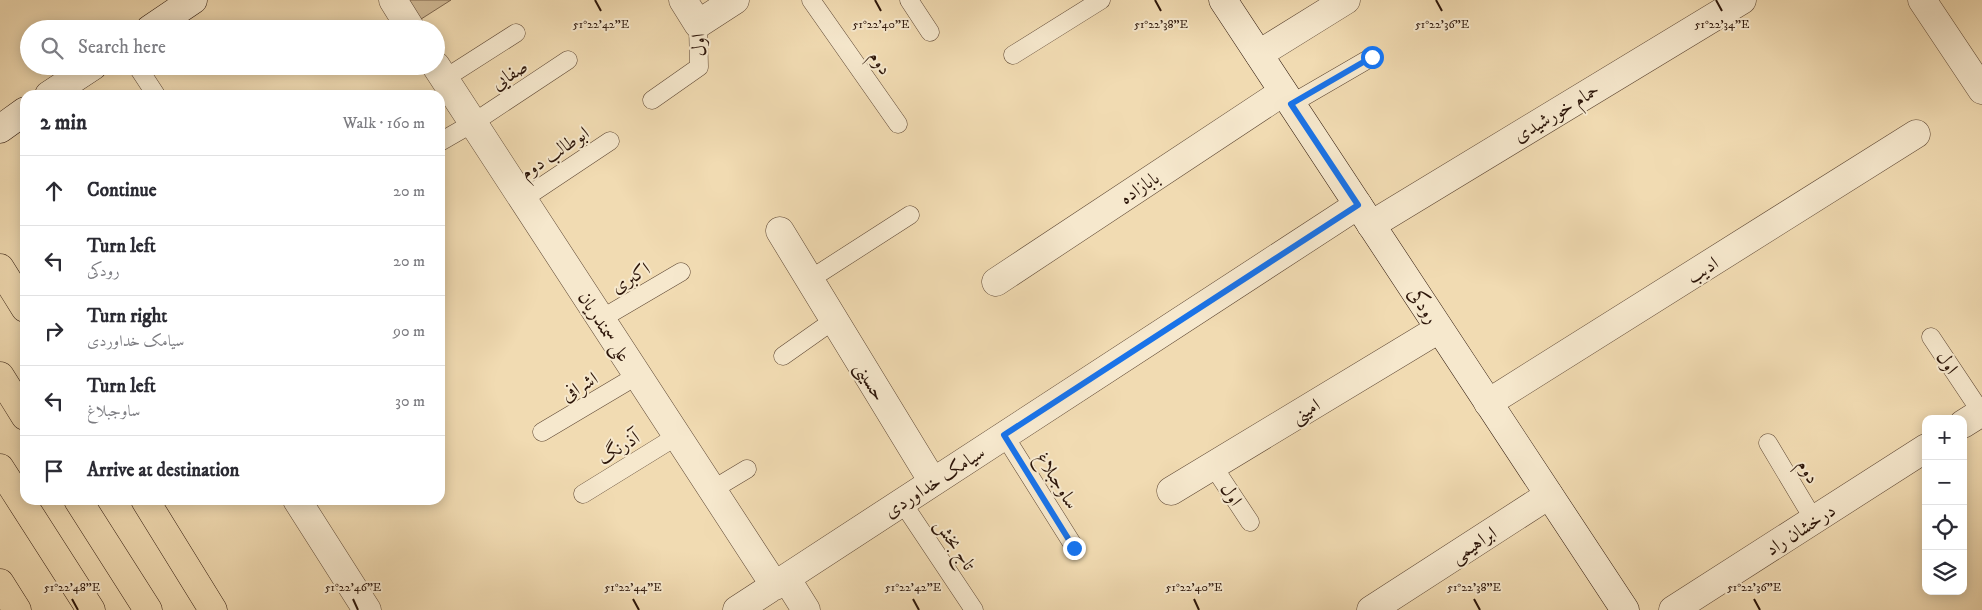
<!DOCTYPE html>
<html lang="en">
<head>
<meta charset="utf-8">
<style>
	body { margin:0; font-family:"IM FELL DW Pica",Amiri,serif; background:#f7f7f7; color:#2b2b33 }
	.controls { position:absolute; right:15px; bottom:15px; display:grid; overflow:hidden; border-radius:10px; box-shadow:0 2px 12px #0003 }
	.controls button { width:45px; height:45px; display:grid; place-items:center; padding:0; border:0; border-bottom:1px solid #e1e1e2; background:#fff; color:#2b2b33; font:25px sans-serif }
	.stop { position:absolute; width:15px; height:15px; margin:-11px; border:4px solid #1a73e8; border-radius:50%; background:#fff }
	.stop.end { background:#1a73e8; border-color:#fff; box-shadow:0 1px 5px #0008 }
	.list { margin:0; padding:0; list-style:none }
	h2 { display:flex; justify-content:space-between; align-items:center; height:65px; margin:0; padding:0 20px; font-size:21px }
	h2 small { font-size:16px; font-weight:400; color:#7c7c81 }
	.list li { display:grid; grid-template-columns:32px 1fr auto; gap:15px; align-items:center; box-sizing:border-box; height:70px; padding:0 20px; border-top:1px solid #e1e1e2 }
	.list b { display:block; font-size:19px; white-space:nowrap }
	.list p { margin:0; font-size:16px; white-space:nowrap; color:#7c7c81 }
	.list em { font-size:16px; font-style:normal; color:#7c7c81 }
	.icon { flex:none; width:28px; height:28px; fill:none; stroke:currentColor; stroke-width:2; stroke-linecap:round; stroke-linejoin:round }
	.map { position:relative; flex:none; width:1982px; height:610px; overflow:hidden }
	.search { position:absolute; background:#fff; box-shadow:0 2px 12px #0003; left:20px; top:20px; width:425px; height:55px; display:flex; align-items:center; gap:12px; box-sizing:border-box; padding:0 18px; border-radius:28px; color:#7c7c81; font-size:19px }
	.panel { position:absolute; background:#fff; box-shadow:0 2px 12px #0003; left:20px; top:90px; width:425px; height:415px; border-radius:15px }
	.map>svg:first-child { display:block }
</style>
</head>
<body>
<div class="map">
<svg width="1982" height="610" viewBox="0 0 1982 610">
	<rect width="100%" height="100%" fill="#f1dbb2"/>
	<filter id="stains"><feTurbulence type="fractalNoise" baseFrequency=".004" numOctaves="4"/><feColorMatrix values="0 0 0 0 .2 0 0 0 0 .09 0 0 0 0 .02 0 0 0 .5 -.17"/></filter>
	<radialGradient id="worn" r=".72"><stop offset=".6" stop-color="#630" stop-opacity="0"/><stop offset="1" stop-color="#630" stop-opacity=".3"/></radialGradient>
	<!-- green -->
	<path fill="#d0b995" stroke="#7e674f" d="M404 0H451L418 21Z"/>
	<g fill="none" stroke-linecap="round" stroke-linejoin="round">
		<!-- lane casing -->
		<g stroke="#5d4633" stroke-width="19">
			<path id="lane" d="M811 0 898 124
				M909 0 930 32
				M1013 55 1101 0
				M137 66 156 95
				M444 79 516 33
				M652 100 699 67 698 24
				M1291 104 1372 57
				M440 142 473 123 568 60
				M523 199 610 141
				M809 280 910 215
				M601 319 681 272
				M1931 337 1981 412
				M783 356 834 320
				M542 432 638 375
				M1004 435 1075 548
				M1768 443 1814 520
				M1213 466 1250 522
				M712 490 747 469
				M583 494 677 436
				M902 502 974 610"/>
		</g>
		<!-- street casing -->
		<g stroke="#5d4633" stroke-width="29">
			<path id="street" d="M393 0 411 29
				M683 0 698 24 735 0
				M1922 0 1982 90
				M1259 54 1346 0
				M436 66 775 586
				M1371 225 1742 0
				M780 231 933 482
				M996 282 1283 92
				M1488 403 1916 134
				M1963 424 1982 412
				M1171 491 1439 329
				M297 500 367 610
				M786 578 806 610
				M737 610 1358 205
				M1371 610 1549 495
				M1673 610 1926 448"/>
		</g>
		<!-- secondary casing -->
		<g stroke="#2c1509" stroke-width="29">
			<path id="secondary" d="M1223 0 1625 610
				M150 29 193 0
				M49 95 93 66
				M0 129 25 111"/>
		</g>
		<!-- primary casing -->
		<g stroke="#2c1509" stroke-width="29">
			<path id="primary" d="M0 268 25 308
				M145 500 213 610
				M0 583 17 610"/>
		</g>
		<!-- highway casing -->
		<g stroke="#2c1509" stroke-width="29">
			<path id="highway" d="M0 376 25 416
				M0 468 91 610
				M78 500 148 610"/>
		</g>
		<!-- lane -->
		<use href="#lane" stroke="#f6e8cd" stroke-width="18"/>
		<!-- street -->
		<use href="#street" stroke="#f6e8cd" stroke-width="28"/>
		<!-- secondary -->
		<use href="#secondary" stroke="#f6e8cd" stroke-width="28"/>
		<!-- primary -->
		<use href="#primary" stroke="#f1dbb2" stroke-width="28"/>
		<!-- highway -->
		<use href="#highway" stroke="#f1dbb2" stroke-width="28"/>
	</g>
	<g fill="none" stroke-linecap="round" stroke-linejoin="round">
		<!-- route -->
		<path stroke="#1a73e8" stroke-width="6" d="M1074 548 1004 435 1358 205 1291 104 1372 57"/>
	</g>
	<!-- ticks -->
	<path fill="none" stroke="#2c1509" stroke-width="2" d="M595 0 601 11M875 0 881 11M1155 0 1161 11M1436 0 1442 11M1716 0 1722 11M72 599 78 610M353 599 358 610M633 599 639 610M913 599 919 610M1194 599 1199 610M1474 599 1480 610M1754 599 1760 610"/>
	<g text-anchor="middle" stroke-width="4" stroke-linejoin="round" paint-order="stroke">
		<!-- street labels -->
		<g font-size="19" fill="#2c1509" stroke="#f6e8cd">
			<text transform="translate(698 45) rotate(-93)" y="7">اول</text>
			<text transform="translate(881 62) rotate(55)" y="7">دوم</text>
			<text transform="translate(509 74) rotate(-33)" y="7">صفایی</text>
			<text transform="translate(1556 112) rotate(-31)" y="7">حمام خورشیدی</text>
			<text transform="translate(554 152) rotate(-34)" y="7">ابوطالب دوم</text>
			<text transform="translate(1139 187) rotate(-34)" y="7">بابازاده</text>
			<text transform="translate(1702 269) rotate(-32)" y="7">ادیب</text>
			<text transform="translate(630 277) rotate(-31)" y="7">اکبری</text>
			<text transform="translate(1424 305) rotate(57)" y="7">رودکی</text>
			<text transform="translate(605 326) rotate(57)" y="7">علی سمندریان</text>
			<text transform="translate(1948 362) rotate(56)" y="7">اول</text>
			<text transform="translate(871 381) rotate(59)" y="7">حسینی</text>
			<text transform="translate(579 386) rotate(-31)" y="7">اشرافی</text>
			<text transform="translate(1305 410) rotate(-31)" y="7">امینی</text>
			<text transform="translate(618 447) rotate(-32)" y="7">آذرنگ</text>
			<text transform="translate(1809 471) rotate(59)" y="7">دوم</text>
			<text transform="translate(1058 480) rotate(58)" y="7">ساوجبلاغ</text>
			<text transform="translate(934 481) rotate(-33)" y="7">سیامک خداوردی</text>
			<text transform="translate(1232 494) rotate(57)" y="7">اول</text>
			<text transform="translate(1800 529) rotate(-33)" y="7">درخشان راد</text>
			<text transform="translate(956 544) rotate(57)" y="7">تاج بخش</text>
			<text transform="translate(1473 544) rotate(-33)" y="7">ابراهیمی</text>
		</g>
	</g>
	<g font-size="12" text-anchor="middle" fill="#2c1509" stroke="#f6e8cd" stroke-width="4" stroke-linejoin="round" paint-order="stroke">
		<text x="881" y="28">51°22'40"E</text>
		<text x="601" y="28">51°22'42"E</text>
		<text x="1161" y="28">51°22'38"E</text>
		<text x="1442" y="28">51°22'36"E</text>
		<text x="1722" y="28">51°22'34"E</text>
		<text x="72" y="591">51°22'48"E</text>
		<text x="353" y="591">51°22'46"E</text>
		<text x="633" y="591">51°22'44"E</text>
		<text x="913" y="591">51°22'42"E</text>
		<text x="1194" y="591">51°22'40"E</text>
		<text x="1474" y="591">51°22'38"E</text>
		<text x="1754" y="591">51°22'36"E</text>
	</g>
	<rect width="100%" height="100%" filter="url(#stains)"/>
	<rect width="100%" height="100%" fill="url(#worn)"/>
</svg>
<div class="controls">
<button>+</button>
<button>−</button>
<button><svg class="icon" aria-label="locate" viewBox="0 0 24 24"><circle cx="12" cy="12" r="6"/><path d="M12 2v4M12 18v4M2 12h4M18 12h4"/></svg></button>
<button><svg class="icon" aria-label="layers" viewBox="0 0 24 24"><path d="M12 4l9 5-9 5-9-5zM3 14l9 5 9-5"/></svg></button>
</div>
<div class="stop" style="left:1372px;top:57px"></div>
<div class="stop end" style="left:1074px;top:548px"></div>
<div class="search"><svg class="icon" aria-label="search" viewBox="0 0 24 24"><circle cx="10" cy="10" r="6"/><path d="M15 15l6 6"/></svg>Search here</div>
<section class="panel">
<h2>2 min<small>Walk · 160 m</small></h2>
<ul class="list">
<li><svg class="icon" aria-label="ahead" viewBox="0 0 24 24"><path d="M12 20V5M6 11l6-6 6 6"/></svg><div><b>Continue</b></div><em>20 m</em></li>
<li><svg class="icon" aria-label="left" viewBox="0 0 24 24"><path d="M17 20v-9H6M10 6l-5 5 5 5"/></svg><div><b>Turn left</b><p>رودکی</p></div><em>20 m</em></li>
<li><svg class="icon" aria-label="right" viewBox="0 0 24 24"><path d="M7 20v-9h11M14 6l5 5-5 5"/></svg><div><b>Turn right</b><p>سیامک خداوردی</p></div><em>90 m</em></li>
<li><svg class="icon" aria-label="left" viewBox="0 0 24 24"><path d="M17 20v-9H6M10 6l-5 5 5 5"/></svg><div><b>Turn left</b><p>ساوجبلاغ</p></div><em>30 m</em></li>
<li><svg class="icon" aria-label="arrive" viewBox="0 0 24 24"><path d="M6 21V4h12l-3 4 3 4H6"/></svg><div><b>Arrive at destination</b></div></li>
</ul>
</section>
</div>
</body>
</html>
